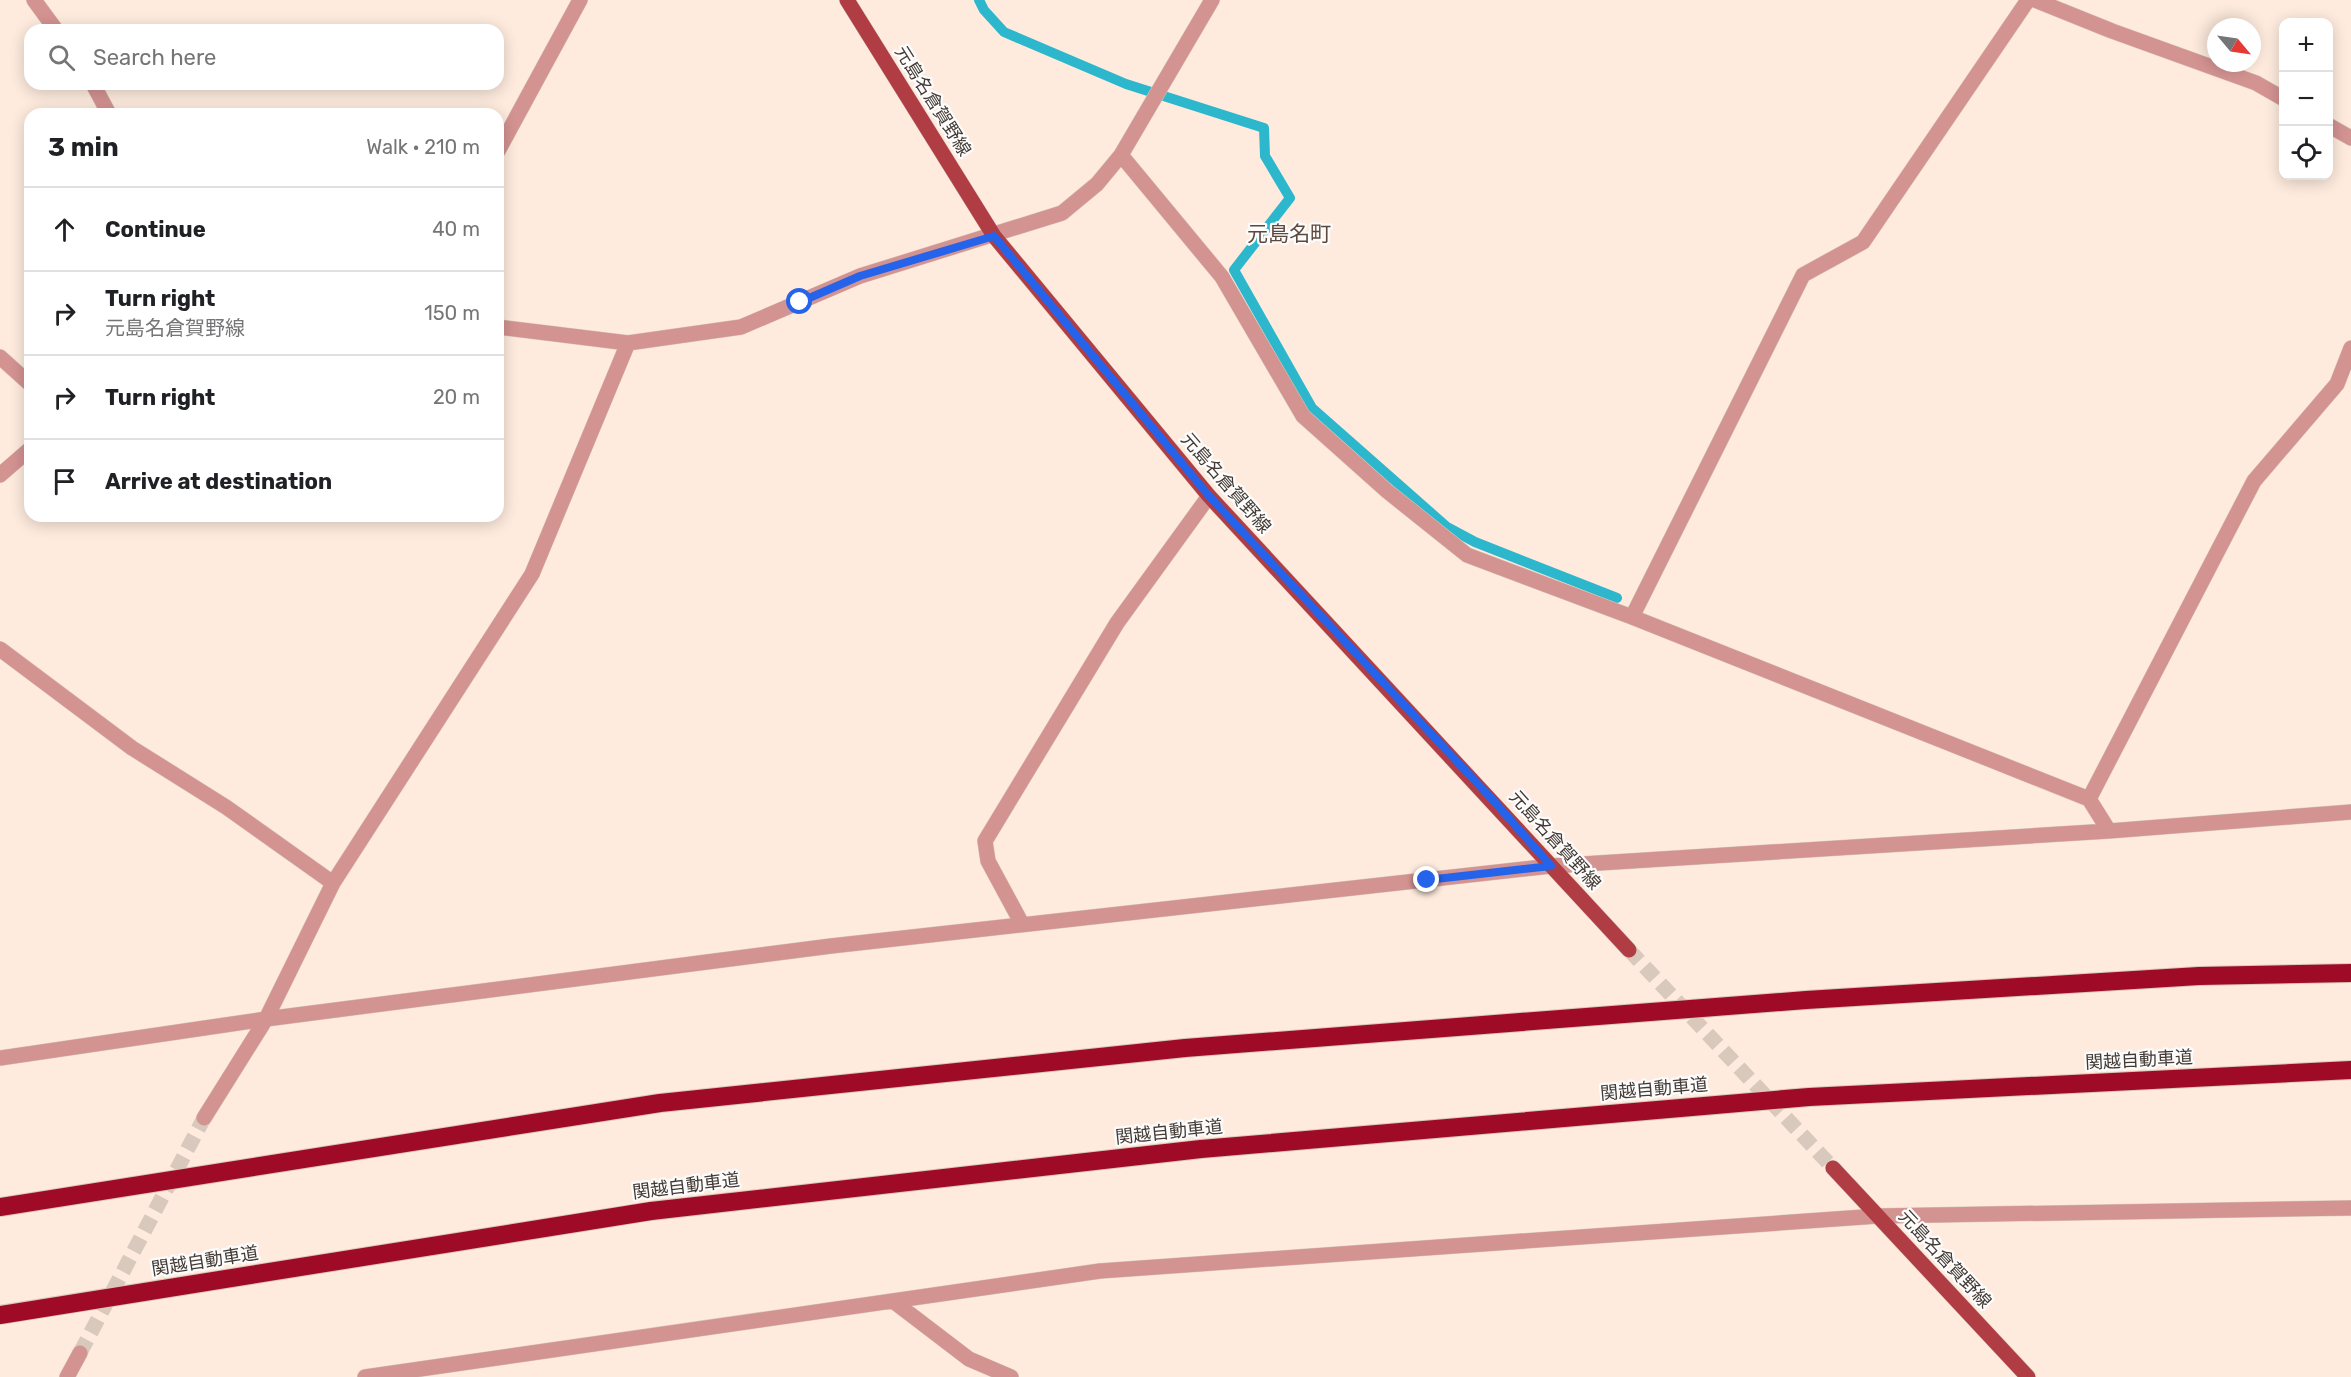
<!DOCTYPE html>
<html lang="en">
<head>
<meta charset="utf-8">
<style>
	body { margin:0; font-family:Rubik,"Noto Sans JP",sans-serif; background:#f2f2f2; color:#202124 }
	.controls { position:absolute; right:18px; top:18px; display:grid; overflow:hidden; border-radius:12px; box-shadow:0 3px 15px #0003 }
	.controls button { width:54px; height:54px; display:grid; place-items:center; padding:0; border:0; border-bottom:2px solid #e0e0e0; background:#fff; color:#202124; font:30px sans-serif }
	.compass { position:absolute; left:2207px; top:18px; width:54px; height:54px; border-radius:50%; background:#fff; box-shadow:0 3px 15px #0003; rotate:119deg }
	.stop { position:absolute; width:18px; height:18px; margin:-14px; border:4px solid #2563eb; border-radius:50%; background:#fff }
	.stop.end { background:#2563eb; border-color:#fff; box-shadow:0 2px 6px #0008 }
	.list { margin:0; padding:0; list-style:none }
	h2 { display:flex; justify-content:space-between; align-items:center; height:78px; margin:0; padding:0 24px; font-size:26px }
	h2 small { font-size:20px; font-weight:400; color:#757577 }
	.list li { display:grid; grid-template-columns:39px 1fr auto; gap:18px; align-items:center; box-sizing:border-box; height:84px; padding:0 24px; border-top:2px solid #e0e0e0 }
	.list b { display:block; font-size:22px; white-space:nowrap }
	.list p { margin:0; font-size:20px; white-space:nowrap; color:#757577 }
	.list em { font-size:20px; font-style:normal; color:#757577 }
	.icon { flex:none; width:33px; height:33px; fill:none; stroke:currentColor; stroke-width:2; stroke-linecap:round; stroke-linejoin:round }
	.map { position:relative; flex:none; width:2351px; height:1377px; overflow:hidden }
	.search { position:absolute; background:#fff; box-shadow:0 3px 15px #0003; left:24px; top:24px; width:480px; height:66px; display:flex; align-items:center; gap:15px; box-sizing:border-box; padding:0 21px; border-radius:18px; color:#757577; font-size:22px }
	.panel { position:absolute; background:#fff; box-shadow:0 3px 15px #0003; left:24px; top:108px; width:480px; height:414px; border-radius:18px }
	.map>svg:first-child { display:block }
</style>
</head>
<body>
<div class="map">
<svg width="2351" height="1377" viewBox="0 0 2351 1377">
	<rect width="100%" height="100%" fill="#feebde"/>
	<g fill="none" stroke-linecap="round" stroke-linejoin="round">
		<!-- stream -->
		<path stroke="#2db7cc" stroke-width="10" d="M979 0 984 10 1004 32 1126 84 1264 128 1265 156 1290 198 1234 270 1312 408 1447 527 1475 542 1617 598"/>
		<!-- minor-tunnel -->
		<path stroke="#d9c8bc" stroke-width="15" stroke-dasharray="15 8" stroke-linecap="butt" d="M80 1353 204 1118"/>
		<!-- major-tunnel -->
		<path stroke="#d9c8bc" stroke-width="15" stroke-dasharray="15 8" stroke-linecap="butt" d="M1629 950 1833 1168"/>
		<!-- minor casing -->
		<g stroke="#d9c8bc" stroke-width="16">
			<path id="minor" d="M34 0 56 30
				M2035 0 2112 31 2256 83 2284 99
				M93 84 109 114
				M2328 125 2351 138
				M498 151 580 0
				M1121 155 1222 277 1303 416 1387 491 1467 555 1632 617 2089 799 2109 831
				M498 327 628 343 741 327 860 276 1062 213 1097 184 1121 155 1212 0
				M0 357 30 384
				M0 475 30 449
				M1632 617 1803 275 1863 242 2028 0
				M0 649 132 748 226 807 333 883
				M2089 799 2254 481 2337 384 2351 348
				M1022 924 988 861 985 841 1117 623 1209 496
				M0 1058 266 1019 831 946 1551 866 2109 831 2351 812
				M204 1118 266 1019 333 883 532 574 628 343
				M893 1301 969 1359 1011 1377
				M67 1377 80 1353
				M365 1377 1100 1271 1878 1216 2351 1208"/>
		</g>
		<!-- major casing -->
		<g stroke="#d9c8bc" stroke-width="16">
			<path id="major" d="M847 0 994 236 1209 496 1629 950
				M1833 1168 2028 1377"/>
		</g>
		<!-- highway casing -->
		<g stroke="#d9c8bc" stroke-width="20">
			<path id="highway" d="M0 1207 660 1103 1185 1048 1806 1000 2199 976 2351 973
				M0 1315 651 1211 1201 1149 1809 1097 2351 1070"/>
		</g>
		<!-- minor -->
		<use href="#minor" stroke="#d39391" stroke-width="15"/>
		<!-- major -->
		<use href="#major" stroke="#af3d43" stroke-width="15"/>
		<!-- highway -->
		<use href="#highway" stroke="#9f0b26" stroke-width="18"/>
	</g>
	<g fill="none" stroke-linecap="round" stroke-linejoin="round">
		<!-- route -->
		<path stroke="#2563eb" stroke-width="8" d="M800 302 860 276 994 236 1209 496 1492 799 1551 866 1427 880"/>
	</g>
	<g text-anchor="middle" stroke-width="4.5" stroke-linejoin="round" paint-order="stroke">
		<!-- street labels -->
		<g font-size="18" fill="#433a34" stroke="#fcfcfc">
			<text transform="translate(933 101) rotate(58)" y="6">元島名倉賀野線</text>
			<text transform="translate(1226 483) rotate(49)" y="6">元島名倉賀野線</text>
			<text transform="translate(1555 840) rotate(48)" y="6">元島名倉賀野線</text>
			<text transform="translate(2139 1060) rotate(-3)" y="6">関越自動車道</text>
			<text transform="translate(1654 1089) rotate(-5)" y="6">関越自動車道</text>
			<text transform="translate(1169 1132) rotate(-6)" y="6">関越自動車道</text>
			<text transform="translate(686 1186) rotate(-7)" y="6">関越自動車道</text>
			<text transform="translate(1945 1259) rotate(47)" y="6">元島名倉賀野線</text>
			<text transform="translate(205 1261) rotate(-9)" y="6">関越自動車道</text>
		</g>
		<!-- quarter labels -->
		<g font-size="21" fill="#5d493c" stroke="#fcfcfc">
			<text x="1289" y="241">元島名町</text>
		</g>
	</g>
</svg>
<div class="controls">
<button>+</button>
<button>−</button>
<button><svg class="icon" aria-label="locate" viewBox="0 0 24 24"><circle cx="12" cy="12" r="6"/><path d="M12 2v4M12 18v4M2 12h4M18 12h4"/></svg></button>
</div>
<svg class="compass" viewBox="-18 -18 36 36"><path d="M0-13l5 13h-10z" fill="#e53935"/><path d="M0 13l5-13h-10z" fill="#757577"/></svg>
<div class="stop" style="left:800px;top:302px"></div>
<div class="stop end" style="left:1427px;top:880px"></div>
<div class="search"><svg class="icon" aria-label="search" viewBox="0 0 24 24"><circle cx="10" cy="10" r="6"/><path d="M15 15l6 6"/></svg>Search here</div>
<section class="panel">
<h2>3 min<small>Walk · 210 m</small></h2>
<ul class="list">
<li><svg class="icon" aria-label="ahead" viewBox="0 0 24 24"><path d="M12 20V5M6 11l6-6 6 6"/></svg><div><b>Continue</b></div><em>40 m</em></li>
<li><svg class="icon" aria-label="right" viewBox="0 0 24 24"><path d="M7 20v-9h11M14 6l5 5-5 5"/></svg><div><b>Turn right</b><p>元島名倉賀野線</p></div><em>150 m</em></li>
<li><svg class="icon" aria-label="right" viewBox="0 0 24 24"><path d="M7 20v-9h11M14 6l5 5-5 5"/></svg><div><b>Turn right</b></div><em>20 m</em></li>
<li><svg class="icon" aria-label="arrive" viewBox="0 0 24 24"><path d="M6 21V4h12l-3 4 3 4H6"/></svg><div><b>Arrive at destination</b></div></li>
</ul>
</section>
</div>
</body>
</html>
